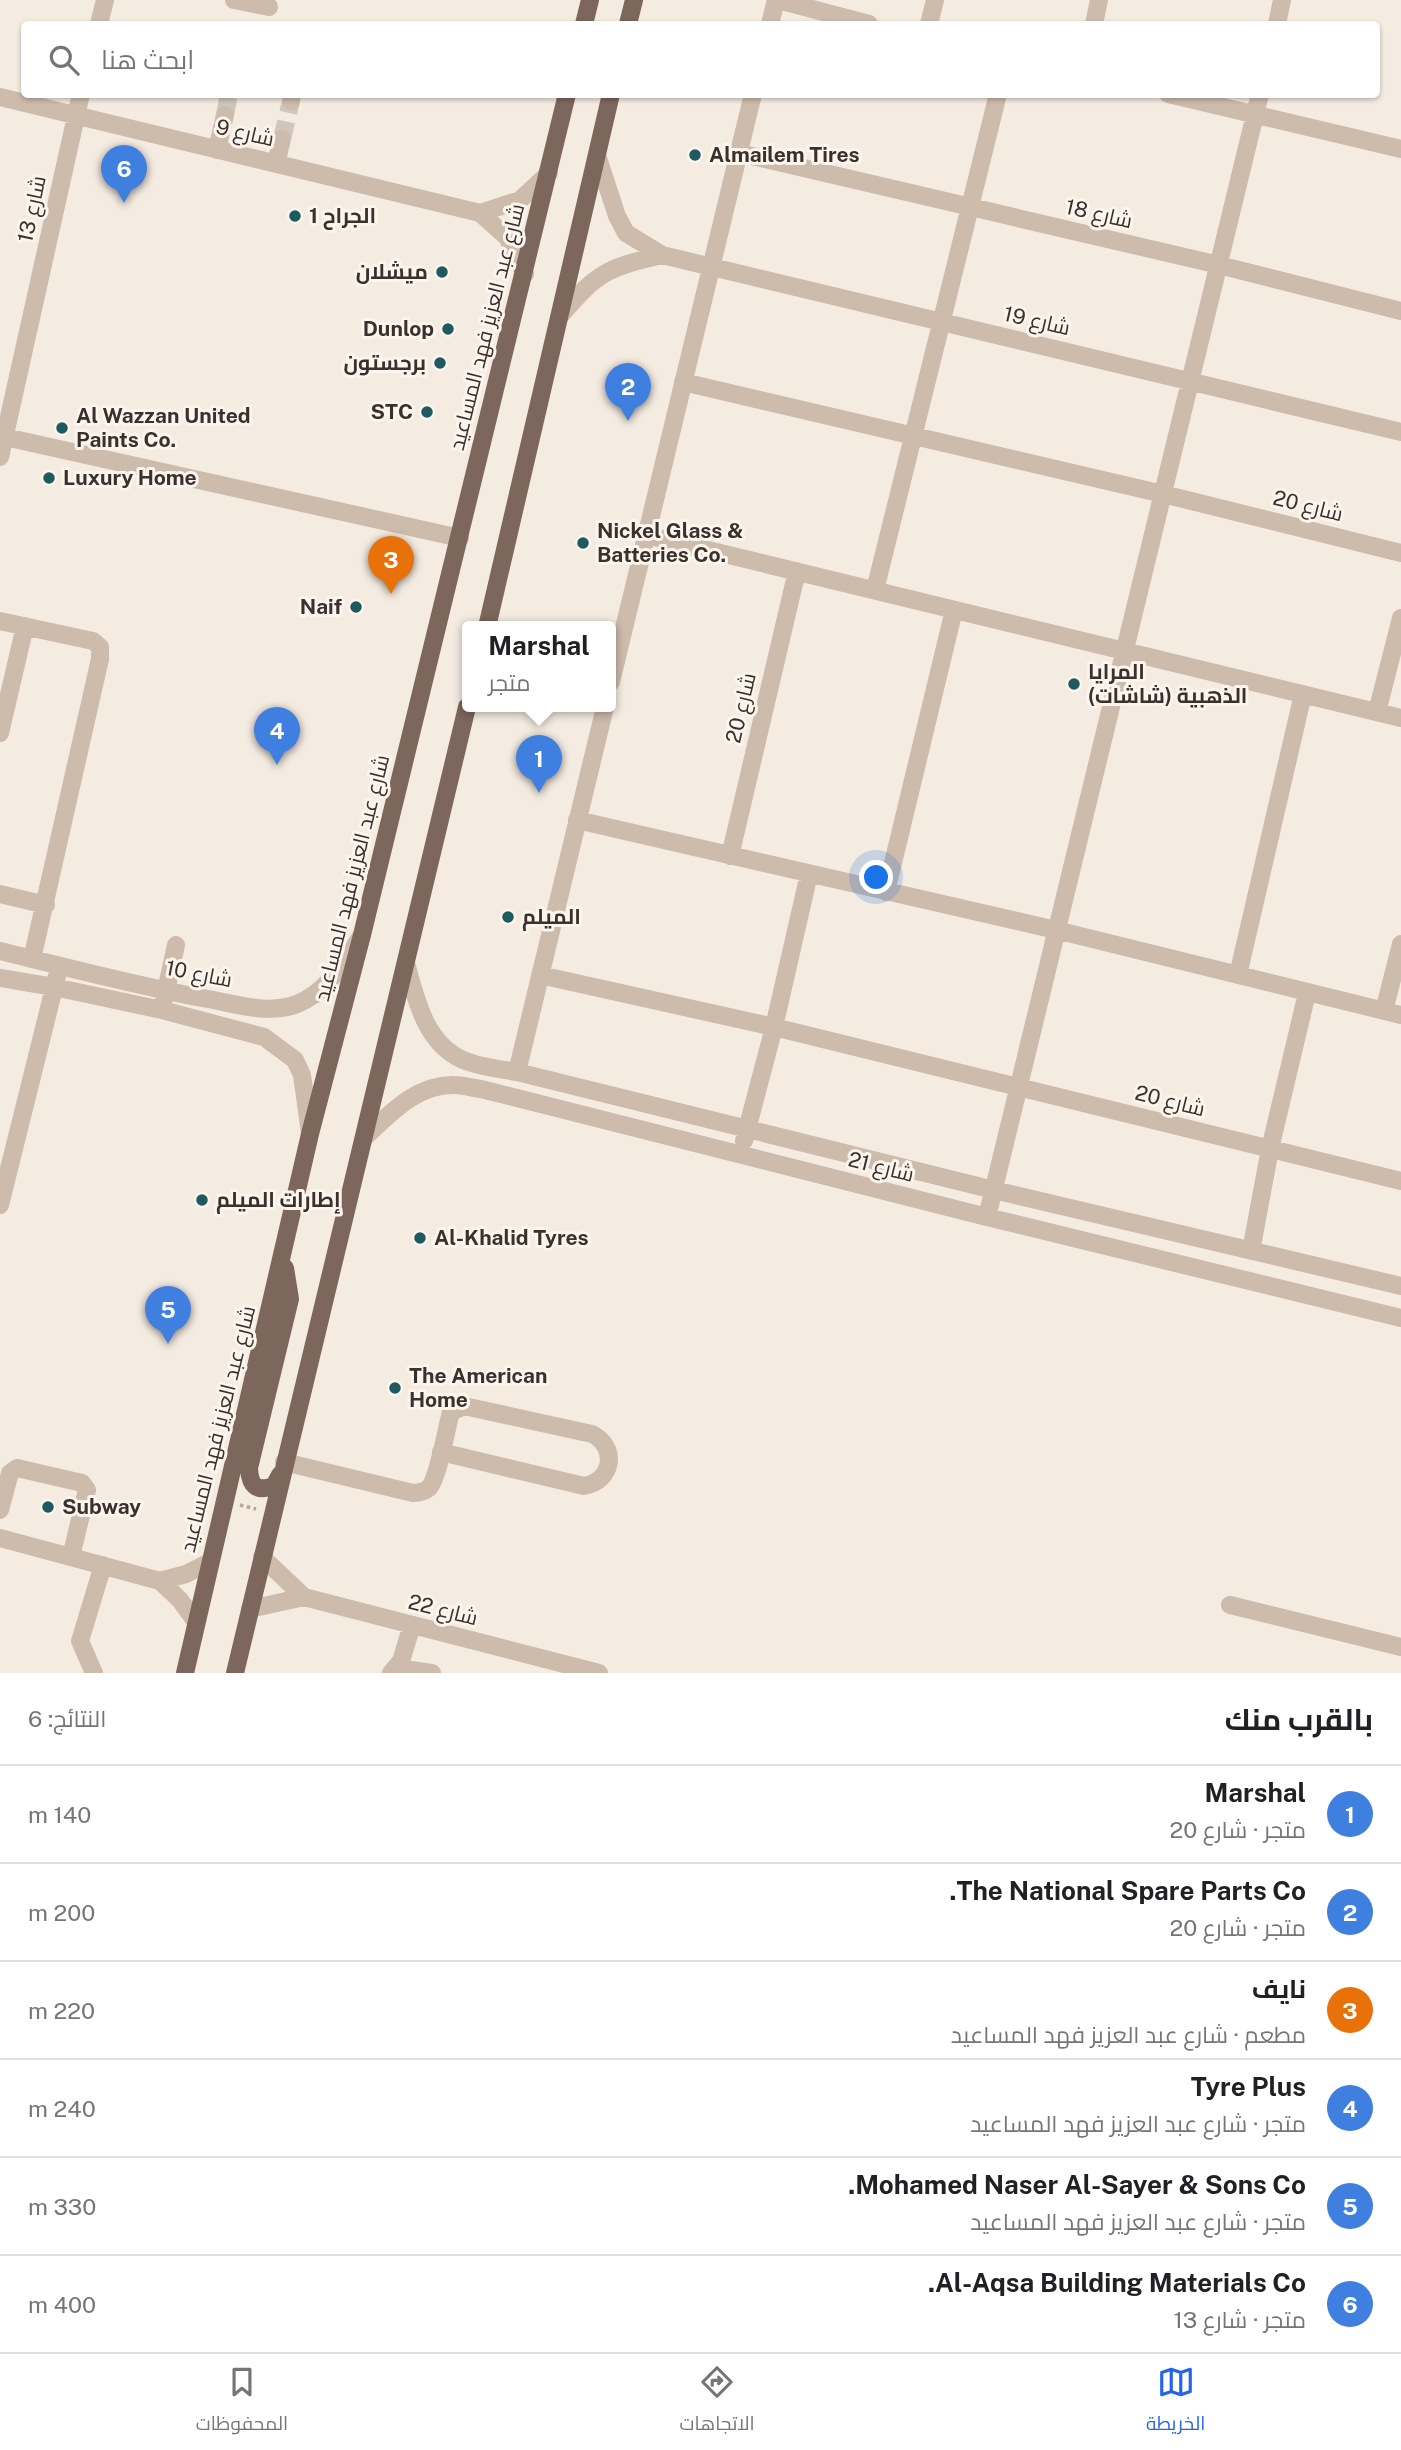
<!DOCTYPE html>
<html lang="ar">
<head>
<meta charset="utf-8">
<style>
	body { margin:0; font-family:"Public Sans",Cairo,sans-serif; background:#f6f6f6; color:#202124; direction:rtl }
	.you { position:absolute; left:877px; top:878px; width:24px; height:24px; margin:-18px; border:5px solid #fff; border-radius:50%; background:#1a73e8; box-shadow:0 0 0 10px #1a73e833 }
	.badge { display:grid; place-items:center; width:46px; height:46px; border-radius:50%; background:#2563eb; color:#fff; font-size:23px; font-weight:700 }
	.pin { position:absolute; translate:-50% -58px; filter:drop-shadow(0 2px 4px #0008) }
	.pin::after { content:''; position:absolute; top:37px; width:24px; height:21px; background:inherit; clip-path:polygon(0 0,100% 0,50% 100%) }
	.popup { position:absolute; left:462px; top:621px; width:154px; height:91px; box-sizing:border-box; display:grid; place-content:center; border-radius:7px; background:#fff; filter:drop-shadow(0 2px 5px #0005); font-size:23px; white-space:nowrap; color:#757577 }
	.popup b { font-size:26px; color:#202124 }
	.popup::after { content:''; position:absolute; left:50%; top:100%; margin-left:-14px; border:14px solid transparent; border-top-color:#fff }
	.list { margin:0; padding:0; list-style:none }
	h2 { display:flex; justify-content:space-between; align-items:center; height:91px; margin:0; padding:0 28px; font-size:30px }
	h2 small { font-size:23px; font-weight:400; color:#757577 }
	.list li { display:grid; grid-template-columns:46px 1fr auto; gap:21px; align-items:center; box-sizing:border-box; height:98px; padding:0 28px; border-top:2px solid #e0e0e0 }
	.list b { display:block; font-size:26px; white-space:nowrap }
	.list p { margin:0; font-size:23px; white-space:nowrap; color:#757577 }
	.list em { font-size:23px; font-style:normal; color:#757577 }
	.icon { flex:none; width:38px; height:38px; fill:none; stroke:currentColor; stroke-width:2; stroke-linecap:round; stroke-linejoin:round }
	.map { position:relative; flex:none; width:1401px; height:1673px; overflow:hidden; direction:ltr }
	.search { position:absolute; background:#fff; box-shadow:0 2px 5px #0004; left:21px; right:21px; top:21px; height:77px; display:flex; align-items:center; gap:18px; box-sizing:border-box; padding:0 24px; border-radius:7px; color:#757577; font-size:26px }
	.sheet { height:679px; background:#fff }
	nav { display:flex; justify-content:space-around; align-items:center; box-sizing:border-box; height:98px; border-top:2px solid #e0e0e0; background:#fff; font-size:19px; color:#757577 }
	nav a { display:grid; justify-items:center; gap:4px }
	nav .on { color:#2563eb }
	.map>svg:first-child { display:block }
</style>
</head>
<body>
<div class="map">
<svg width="1401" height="1673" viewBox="0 0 1401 1673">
	<rect width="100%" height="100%" fill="#f4ebe1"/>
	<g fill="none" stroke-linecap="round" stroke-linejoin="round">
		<!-- minor-tunnel -->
		<path stroke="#cfc6bd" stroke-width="18" stroke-dasharray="18 9" stroke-linecap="butt" d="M225 115 229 94
			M282 139 291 101"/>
		<!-- path -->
		<path stroke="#b9a596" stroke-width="3.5" stroke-dasharray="3.5 3.5" stroke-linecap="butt" d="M240 1505 256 1509"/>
		<!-- minor -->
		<path stroke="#cdbbac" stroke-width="18" d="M234 0 269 7
			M778 0 869 24
			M99 24 105 0
			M770 24 776 0
			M929 24 935 0
			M1094 24 1099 0
			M1277 24 1282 0
			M1168 94 1401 149
			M0 97 480 213 507 237 525 274
			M291 101 292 94
			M217 150 225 115
			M739 153 1219 265 1401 311
			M597 155 617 216 626 233 662 255 1401 432
			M276 164 282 139
			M480 213 520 200 549 173
			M560 316C598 272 606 268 662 255
			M683 382 1163 494 1401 553
			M5 437 460 538
			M0 457 81 94
			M646 535 1401 718
			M875 590 998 94
			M0 621 93 641 100 647V659L32 959
			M611 682 753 94
			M1377 712 1401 618
			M0 733 25 626
			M577 820 1056 930 1401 1015
			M730 856 797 571
			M886 892 954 610
			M0 894 46 905
			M0 951C69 968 138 986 208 999 236 1004 269 1015 297 1004 328 992 344 961 362 935
			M406 963C416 999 425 1043 463 1060 480 1067 499 1069 517 1072L994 1190 1401 1286
			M540 975 774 1027 1401 1181
			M1238 975 1303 694
			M0 978 54 987 162 1010 264 1037 295 1060 302 1075 310 1133
			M164 1000 176 945
			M1384 1011 1401 944
			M517 1072 605 707
			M364 1138C389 1115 416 1084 454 1085 463 1085 472 1088 481 1089L987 1217 1401 1318
			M744 1141 774 1027 809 874
			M0 1205 57 976
			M987 1217 1260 94
			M1251 1251 1270 1149 1307 993
			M284 1462 413 1493C419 1493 424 1492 429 1488 438 1478 446 1431 450 1416L451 1412 464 1406 592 1434C618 1447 613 1481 584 1486L441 1452
			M0 1510 10 1473 17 1468 82 1483 87 1490 86 1494 71 1557
			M0 1538 160 1581 186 1574 210 1562
			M262 1557 304 1597 599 1673
			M160 1581 180 1600 196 1622
			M1230 1605 1401 1647
			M250 1609 304 1597
			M396 1668 432 1673
			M94 1673 80 1641 103 1565
			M391 1673 401 1661 412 1625"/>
		<!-- major -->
		<path stroke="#7d675c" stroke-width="18" d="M584 24 590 0
			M628 24 634 0
			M487 627 611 94
			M280 1475 274 1486C256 1492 250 1486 249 1468L290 1299 285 1268
			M185 1673 310 1134 362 935 567 94
			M235 1673C311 1351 391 1029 467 707"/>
	</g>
	<!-- markers -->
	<g fill="#1f5a5e" stroke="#fbf5ee" stroke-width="2.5">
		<circle cx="695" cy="155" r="7"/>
		<circle cx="295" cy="216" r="7"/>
		<circle cx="442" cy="272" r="7"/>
		<circle cx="448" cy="329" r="7"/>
		<circle cx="440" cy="363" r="7"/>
		<circle cx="427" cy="412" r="7"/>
		<circle cx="62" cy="428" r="7"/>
		<circle cx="49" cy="478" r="7"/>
		<circle cx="583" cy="543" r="7"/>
		<circle cx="356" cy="607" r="7"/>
		<circle cx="1074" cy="684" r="7"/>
		<circle cx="508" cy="917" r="7"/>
		<circle cx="202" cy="1200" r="7"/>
		<circle cx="420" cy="1238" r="7"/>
		<circle cx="395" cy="1388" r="7"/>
		<circle cx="48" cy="1507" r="7"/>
	</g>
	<g text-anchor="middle" stroke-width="6" stroke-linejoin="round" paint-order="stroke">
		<!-- street labels -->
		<g font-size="21" fill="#3b302b" stroke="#fbf5ee">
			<text transform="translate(245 133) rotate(13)" y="7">شارع 9</text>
			<text transform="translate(32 209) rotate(-78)" y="7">شارع 13</text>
			<text transform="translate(1099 214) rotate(13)" y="7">شارع 18</text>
			<text transform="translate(1037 321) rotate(13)" y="7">شارع 19</text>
			<text transform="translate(487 327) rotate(-76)" y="7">شارع عبد العزيز فهد المساعيد</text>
			<text transform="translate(1308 506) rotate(14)" y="7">شارع 20</text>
			<text transform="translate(741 708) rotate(-77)" y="7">شارع 20</text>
			<text transform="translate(352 878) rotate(-76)" y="7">شارع عبد العزيز فهد المساعيد</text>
			<text transform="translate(199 974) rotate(11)" y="7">شارع 10</text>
			<text transform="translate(1170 1101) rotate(14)" y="7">شارع 20</text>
			<text transform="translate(881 1167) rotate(14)" y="7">شارع 21</text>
			<text transform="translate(218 1429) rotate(-76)" y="7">شارع عبد العزيز فهد المساعيد</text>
			<text transform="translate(443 1610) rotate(14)" y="7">شارع 22</text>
		</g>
		<!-- poi labels -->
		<g font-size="21" font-weight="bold" fill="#3b302b" stroke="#fbf5ee" text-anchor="start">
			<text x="709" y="162">Almailem Tires</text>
			<text x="309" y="223">الجراح 1</text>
			<text x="428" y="279" text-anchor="end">ميشلان</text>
			<text x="434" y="336" text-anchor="end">Dunlop</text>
			<text x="426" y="370" text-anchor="end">برجستون</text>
			<text x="413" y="419" text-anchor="end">STC</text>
			<text x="76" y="423">Al Wazzan United<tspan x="76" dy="24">Paints Co.</tspan></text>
			<text x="63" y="485">Luxury Home</text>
			<text x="597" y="538">Nickel Glass &amp;<tspan x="597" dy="24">Batteries Co.</tspan></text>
			<text x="342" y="614" text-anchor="end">Naif</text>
			<text x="1088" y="679">المرايا<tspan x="1088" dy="24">الذهبية (شاشات)</tspan></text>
			<text x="522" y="924">الميلم</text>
			<text x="216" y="1207">إطارات الميلم</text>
			<text x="434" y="1245">Al-Khalid Tyres</text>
			<text x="409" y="1383">The American<tspan x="409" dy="24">Home</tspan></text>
			<text x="62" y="1514">Subway</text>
		</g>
	</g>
</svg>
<div class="you"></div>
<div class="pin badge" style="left:539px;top:793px;background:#3f7fe0">1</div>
<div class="popup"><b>Marshal</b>متجر</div>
<div class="pin badge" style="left:628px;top:421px;background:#3f7fe0">2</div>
<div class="pin badge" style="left:391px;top:594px;background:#e8710a">3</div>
<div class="pin badge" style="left:277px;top:765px;background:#3f7fe0">4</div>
<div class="pin badge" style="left:168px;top:1344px;background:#3f7fe0">5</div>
<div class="pin badge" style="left:124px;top:203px;background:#3f7fe0">6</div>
<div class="search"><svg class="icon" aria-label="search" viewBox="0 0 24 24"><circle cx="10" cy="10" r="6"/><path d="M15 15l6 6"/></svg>ابحث هنا</div>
</div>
<section class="sheet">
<h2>بالقرب منك<small>النتائج: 6</small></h2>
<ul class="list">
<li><span class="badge" style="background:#3f7fe0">1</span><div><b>Marshal</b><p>متجر · شارع 20</p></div><em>140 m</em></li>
<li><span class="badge" style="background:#3f7fe0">2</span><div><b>The National Spare Parts Co.</b><p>متجر · شارع 20</p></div><em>200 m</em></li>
<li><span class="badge" style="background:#e8710a">3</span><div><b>نايف</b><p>مطعم · شارع عبد العزيز فهد المساعيد</p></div><em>220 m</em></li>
<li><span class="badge" style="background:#3f7fe0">4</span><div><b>Tyre Plus</b><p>متجر · شارع عبد العزيز فهد المساعيد</p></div><em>240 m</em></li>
<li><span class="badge" style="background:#3f7fe0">5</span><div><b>Mohamed Naser Al-Sayer &amp; Sons Co.</b><p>متجر · شارع عبد العزيز فهد المساعيد</p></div><em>330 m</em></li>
<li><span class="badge" style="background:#3f7fe0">6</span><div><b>Al-Aqsa Building Materials Co.</b><p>متجر · شارع 13</p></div><em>400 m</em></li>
</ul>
</section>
<nav>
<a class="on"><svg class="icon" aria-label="map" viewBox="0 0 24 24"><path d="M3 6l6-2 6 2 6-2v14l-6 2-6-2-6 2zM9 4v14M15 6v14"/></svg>الخريطة</a>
<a><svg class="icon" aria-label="directions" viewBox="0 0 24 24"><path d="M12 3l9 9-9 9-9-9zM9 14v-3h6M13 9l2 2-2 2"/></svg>الاتجاهات</a>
<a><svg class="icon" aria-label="saved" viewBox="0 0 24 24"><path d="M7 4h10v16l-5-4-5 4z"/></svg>المحفوظات</a>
</nav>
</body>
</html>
